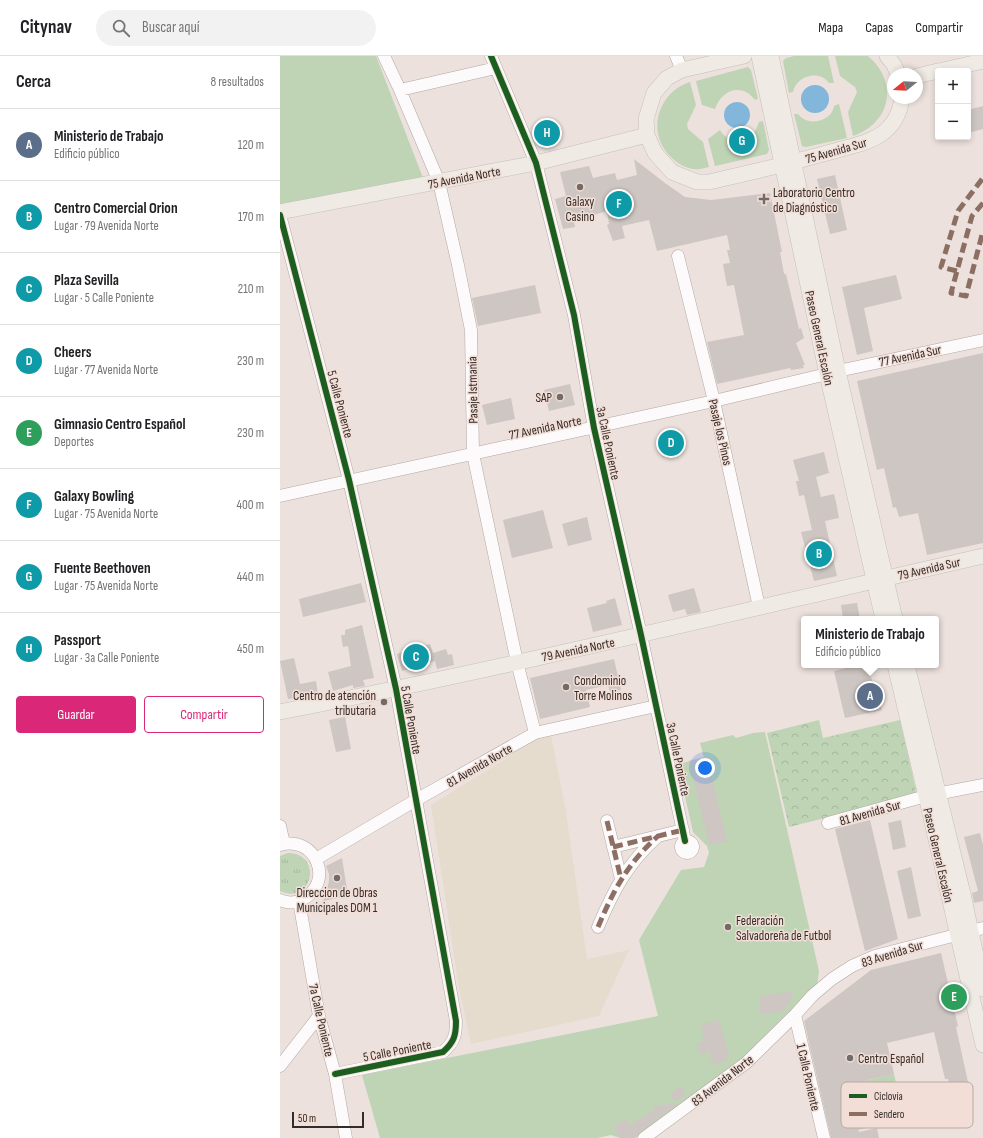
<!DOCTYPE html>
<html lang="es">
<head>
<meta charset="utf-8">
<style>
	body { margin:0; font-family:"Sofia Sans Condensed",sans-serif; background:#f2f2f2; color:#202124 }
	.controls { position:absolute; right:12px; top:12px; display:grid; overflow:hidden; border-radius:4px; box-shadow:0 2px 6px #0003 }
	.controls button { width:36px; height:36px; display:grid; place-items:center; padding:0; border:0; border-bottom:1px solid #e0e0e0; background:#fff; color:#202124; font:20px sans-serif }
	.compass { position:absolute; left:607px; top:12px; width:36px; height:36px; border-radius:50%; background:#fff; box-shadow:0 2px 6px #0003; rotate:252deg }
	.scale { position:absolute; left:12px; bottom:10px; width:72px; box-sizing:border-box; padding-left:4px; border:2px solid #332c29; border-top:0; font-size:11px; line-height:14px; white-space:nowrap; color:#332c29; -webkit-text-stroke:3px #f2ded6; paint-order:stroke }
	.you { position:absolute; left:425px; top:712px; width:14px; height:14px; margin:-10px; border:3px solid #fff; border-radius:50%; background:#1a73e8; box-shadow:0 0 0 6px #1a73e833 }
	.badge { display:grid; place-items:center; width:26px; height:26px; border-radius:50%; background:#db2777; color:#fff; font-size:13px; font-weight:700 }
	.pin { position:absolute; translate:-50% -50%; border:2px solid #fff; box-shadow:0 1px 4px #0006 }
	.popup { position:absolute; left:521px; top:560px; width:138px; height:52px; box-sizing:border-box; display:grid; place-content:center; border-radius:4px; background:#fff; filter:drop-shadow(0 1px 3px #0005); font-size:13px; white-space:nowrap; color:#757577 }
	.popup b { font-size:15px; color:#202124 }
	.popup::after { content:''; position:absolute; left:50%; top:100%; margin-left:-8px; border:8px solid transparent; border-top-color:#fff }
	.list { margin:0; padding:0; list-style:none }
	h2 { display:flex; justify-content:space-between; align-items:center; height:52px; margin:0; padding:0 16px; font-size:17px }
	h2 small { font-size:13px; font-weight:400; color:#757577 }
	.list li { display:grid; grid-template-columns:26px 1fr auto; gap:12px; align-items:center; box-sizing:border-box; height:72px; padding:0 16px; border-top:1px solid #e0e0e0 }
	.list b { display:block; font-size:15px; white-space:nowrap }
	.list p { margin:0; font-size:13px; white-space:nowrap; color:#757577 }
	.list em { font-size:13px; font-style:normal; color:#757577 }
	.actions { display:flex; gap:8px; padding:12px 16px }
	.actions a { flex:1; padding:9px 0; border:1px solid #db2777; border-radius:4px; text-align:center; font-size:14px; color:#db2777 }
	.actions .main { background:#db2777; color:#fff }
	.icon { flex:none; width:22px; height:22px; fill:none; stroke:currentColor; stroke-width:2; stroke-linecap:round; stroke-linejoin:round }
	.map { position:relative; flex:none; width:703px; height:1082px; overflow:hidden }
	header { display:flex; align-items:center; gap:24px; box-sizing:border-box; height:56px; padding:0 20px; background:#fff; border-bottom:1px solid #e0e0e0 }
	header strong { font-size:19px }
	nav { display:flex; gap:22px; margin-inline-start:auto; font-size:14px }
	.search { width:280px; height:36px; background:#f2f2f2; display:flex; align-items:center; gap:10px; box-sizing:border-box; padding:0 14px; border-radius:22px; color:#757577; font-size:15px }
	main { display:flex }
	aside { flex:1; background:#fff }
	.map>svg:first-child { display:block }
</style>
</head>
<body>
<header>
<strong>Citynav</strong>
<div class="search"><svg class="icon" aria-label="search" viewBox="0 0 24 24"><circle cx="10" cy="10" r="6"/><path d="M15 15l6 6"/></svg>Buscar aquí</div>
<nav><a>Mapa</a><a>Capas</a><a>Compartir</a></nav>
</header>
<main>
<aside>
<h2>Cerca<small>8 resultados</small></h2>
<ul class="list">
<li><span class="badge" style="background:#5c6f8a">A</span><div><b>Ministerio de Trabajo</b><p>Edificio público</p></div><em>120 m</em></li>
<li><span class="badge" style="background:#0f9aa8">B</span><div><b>Centro Comercial Orion</b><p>Lugar · 79 Avenida Norte</p></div><em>170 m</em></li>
<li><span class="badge" style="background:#0f9aa8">C</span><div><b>Plaza Sevilla</b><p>Lugar · 5 Calle Poniente</p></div><em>210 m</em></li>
<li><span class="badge" style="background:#0f9aa8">D</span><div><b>Cheers</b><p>Lugar · 77 Avenida Norte</p></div><em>230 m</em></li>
<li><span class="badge" style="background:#2e9e5b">E</span><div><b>Gimnasio Centro Español</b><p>Deportes</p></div><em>230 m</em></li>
<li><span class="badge" style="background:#0f9aa8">F</span><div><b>Galaxy Bowling</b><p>Lugar · 75 Avenida Norte</p></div><em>400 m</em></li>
<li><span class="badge" style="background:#0f9aa8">G</span><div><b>Fuente Beethoven</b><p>Lugar · 75 Avenida Norte</p></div><em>440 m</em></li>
<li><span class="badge" style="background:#0f9aa8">H</span><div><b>Passport</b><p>Lugar · 3a Calle Poniente</p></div><em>450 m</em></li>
</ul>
<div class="actions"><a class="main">Guardar</a><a>Compartir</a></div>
</aside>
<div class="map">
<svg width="703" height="1082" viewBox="0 0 703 1082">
	<defs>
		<pattern id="forest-crowns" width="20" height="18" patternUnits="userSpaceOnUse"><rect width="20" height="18" fill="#bed4b4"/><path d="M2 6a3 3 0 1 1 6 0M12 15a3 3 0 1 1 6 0" fill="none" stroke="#a4b69b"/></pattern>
		<pattern id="park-tufts" width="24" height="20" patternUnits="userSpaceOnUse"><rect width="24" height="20" fill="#bed4b4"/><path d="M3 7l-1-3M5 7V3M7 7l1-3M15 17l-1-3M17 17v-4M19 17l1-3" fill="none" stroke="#a4b69b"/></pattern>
	</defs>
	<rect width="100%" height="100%" fill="#ece1dc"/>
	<!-- education -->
	<path fill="#e6dcce" d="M271 679 286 756 307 903 349 894 319 960 191 988 179 932 151 749 251 687 260 682Z"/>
	<!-- grass -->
	<path fill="#bed4b4" d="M0 0H96L143 122 0 153Z
		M514 0H548L554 27H549C539 13 516 20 513 36L509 37 503 5 506 2Z
		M555 0H588C619 26 611 67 573 80L568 56 577 36 575 31 560 20Z
		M468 11 471 14 478 43 475 44C462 26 441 34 435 53L422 49 416 25Z
		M410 26 416 49 407 68 408 73 423 86 429 111C424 112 419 114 414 113 401 112 386 99 381 87 370 63 385 33 410 26Z
		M559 48 567 82 526 91 522 90 514 58H518C527 71 552 66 554 50Z
		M483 65 489 94 487 98 435 110 428 83 440 74C446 86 463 87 473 78 476 75 477 70 479 66Z
		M485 676 539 915 537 930 465 1005 400 1053 355 1082H340L331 1079 317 1082H100L82 1019 378 960 359 884 401 814 424 811 429 797 427 790 413 776 398 709 409 705 424 702 420 687 453 679 456 682 473 677Z
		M614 1018 624 1062 578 1074 567 1029Z"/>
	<!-- forest -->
	<path fill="url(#forest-crowns)" d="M539 664 543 682 620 664 637 739 509 771 487 677Z"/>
	<!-- park -->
	<path fill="url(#park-tufts)" d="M8 797C43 797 33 850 0 835V800Z"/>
	<!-- water -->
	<path fill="#82b6db" d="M521 43a14 14 0 1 1 28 0a14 14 0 1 1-28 0Z
		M444 59a13 13 0 1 1 26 0a13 13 0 1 1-26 0Z"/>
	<!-- building -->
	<path fill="#cec6c2" d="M703 50V73L688 77V54Z
		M273 66 277 84 260 87 257 70Z
		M354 103 385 127 405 141 431 144 490 137 502 196H500L504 218H506L519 273 521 272 524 282 516 287 525 309H523L524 312 511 314 510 312 437 328 427 286 464 279 454 229 447 230 443 208 450 207 447 194H450L447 179 377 195 369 164 342 170 345 182 333 185 327 169 329 168 327 155 294 165 295 171 283 173 275 143 286 140 280 116 309 110 313 122 335 117 337 124 357 119Z
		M555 119 567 174 550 178 537 123Z
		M616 219 622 243 584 252 593 295 577 299 562 231Z
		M255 229 261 257 198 270 192 242Z
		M703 297V487L647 499 638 457 619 461 616 451 613 452 604 412 597 414 577 325Z
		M290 328 295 349 269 355 264 334Z
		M231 342 235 363 207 369 202 349Z
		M399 373 404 396 383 401 378 378Z
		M544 396 549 417 536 421 541 441 554 438 556 446 559 462 545 465 557 520 534 525 521 476 532 474 524 439 519 440 516 425H519L513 404Z
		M263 454 273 492 232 502 223 464Z
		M307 461 312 484 288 490 282 468Z
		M81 527 86 546 23 561 19 543Z
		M414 532 421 556 407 559 405 553 393 556 388 539Z
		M335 542 342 569 313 576 307 552 327 547 326 545Z
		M577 547 580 563H563L561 549Z
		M82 569 94 622 83 624 85 630 73 632V629L53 635 48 616 71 610 68 590 63 591 61 579H65V574Z
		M150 588 153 597 166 593 168 599 172 598 174 609 157 613 155 605 122 615 117 598Z
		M14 602 20 628 36 625 38 638 8 643 0 605Z
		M334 603 341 634 330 636 328 629 306 634 310 651 260 663 250 622Z
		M578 609H588L594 632 597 631 602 654 565 662 554 615Z
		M65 661 71 693 56 696 49 664Z
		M427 700 447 785 429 789 409 705Z
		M590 764 618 883 585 895 555 773Z
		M621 764 626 791 613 794 608 767Z
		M700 777 703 789V845L694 847 692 837 698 835 684 781Z
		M62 802 68 840 43 845 47 834 49 825V818L46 810Z
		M631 811 641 860 628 863 617 815Z
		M661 897 678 970 676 971 691 1040 673 1044 668 1023H665L654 976 607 987 614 1018 567 1029 579 1076 597 1072 599 1082H551L524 965 591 914Z
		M513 935 510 946 503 955 481 959 478 951 480 950 479 946H481L480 940Z
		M439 964 449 999 446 1001 448 1005 433 1009 429 996 421 999 416 987 424 985 421 969Z
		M399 1030 406 1036 396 1046 390 1039Z
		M396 1047 397 1048 360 1076 355 1082H341L333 1071 345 1063 350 1068 366 1060 367 1058 372 1056 375 1050Z"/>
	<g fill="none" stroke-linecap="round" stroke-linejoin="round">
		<!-- minor casing -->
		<g stroke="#b1a8a4" stroke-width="13">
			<path id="minor" d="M104 0 120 34 159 126 178 209 191 274 193 398 237 606 255 677
				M211 0 256 107 294 259 314 372 361 579 405 785
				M396 0 402 14
				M120 34 216 12
				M0 159 69 424 116 633 176 965C176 980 174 986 163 996L55 1018
				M398 200 434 345 479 551
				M558 315 703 284
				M0 440 434 345 547 318
				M327 765 341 823
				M548 767 646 740 703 729
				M0 770 4 788
				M401 791a6 6 0 1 1 12 0a6 6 0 1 1-12 0Z
				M0 789C36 778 56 828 21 844 15 847 7 847 0 844
				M333 791 403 774
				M36 803 136 744 255 677 376 650
				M19 845 39 960 55 1018 66 1082
				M318 871C334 833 348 807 378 780
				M515 959 544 1082
				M0 1010 39 960
				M364 1082 466 1007 515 959 533 939 552 923 572 910 595 900 703 872"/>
		</g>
		<!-- major casing -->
		<g stroke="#c3bfbc" stroke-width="16">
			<path id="major" d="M464 0 402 14 387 22 374 37 366 63 367 79 375 97 392 116 417 126H429L502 109
				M479 0 547 318 603 563
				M491 0 558 315 615 563
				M607 0 614 9 618 18
				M659 15 703 5
				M637 20 658 15
				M513 106C528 102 543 98 558 94 590 86 617 79 622 42
				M0 156 256 107 367 79
				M615 609 646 740 703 989
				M627 609 683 838 703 933
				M0 656C236 610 469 553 703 500"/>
		</g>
		<!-- minor -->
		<use href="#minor" stroke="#fcfafa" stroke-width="12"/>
		<!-- major -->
		<use href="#major" stroke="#efebe4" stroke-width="15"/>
		<!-- quiet -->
		<path stroke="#8d6e63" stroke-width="5" stroke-dasharray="10 5" stroke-linecap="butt" d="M703 147 692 160 671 237 686 240 703 175
			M677 215 661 211 678 155 703 122
			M327 765 341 823
			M333 791 403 774
			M318 871C334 833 348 807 378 780"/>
		<!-- cycleway casing -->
		<g stroke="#f2ded6" stroke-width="8">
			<path id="cycleway" d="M211 0 256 107 294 259 314 372 361 579 405 785
				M0 159 69 424 116 633 176 965C176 980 174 986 163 996L55 1018"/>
		</g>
		<!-- cycleway -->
		<use href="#cycleway" stroke="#1b5e20" stroke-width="6"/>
	</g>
	<!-- markers -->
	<g fill="#746b68" stroke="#f2ded6" stroke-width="1.5">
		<circle cx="300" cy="131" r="4"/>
		<path d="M482 137h4v4h4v4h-4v4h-4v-4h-4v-4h4z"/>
		<circle cx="280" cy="341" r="4"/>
		<circle cx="286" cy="631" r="4"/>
		<circle cx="104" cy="646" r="4"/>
		<circle cx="57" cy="822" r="4"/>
		<circle cx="448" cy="871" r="4"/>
		<circle cx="570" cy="1002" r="4"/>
	</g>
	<g text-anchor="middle" stroke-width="3" stroke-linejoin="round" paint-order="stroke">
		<!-- street labels -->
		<g font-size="13" fill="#332c29" stroke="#f2ded6">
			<text transform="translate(556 94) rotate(-16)" y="5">75 Avenida Sur</text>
			<text transform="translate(184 121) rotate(-11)" y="5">75 Avenida Norte</text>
			<text transform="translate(540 282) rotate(78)" y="5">Paseo General Escalón</text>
			<text transform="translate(630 299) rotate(-12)" y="5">77 Avenida Sur</text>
			<text transform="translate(192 334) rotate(-91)" y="5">Pasaje Istmania</text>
			<text transform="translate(61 348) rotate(75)" y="5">5 Calle Poniente</text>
			<text transform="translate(265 371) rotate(-12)" y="5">77 Avenida Norte</text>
			<text transform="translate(441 376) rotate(77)" y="5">Pasaje los Pinos</text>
			<text transform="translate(329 387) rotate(78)" y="5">3a Calle Poniente</text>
			<text transform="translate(649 512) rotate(-13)" y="5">79 Avenida Sur</text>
			<text transform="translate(298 593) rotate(-12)" y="5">79 Avenida Norte</text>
			<text transform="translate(132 664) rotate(80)" y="5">5 Calle Poniente</text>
			<text transform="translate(399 703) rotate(78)" y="5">3a Calle Poniente</text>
			<text transform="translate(199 709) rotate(-30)" y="5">81 Avenida Norte</text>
			<text transform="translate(590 756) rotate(-16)" y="5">81 Avenida Sur</text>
			<text transform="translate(659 799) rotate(77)" y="5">Paseo General Escalón</text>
			<text transform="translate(612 897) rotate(-17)" y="5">83 Avenida Sur</text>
			<text transform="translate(42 964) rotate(77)" y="5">7a Calle Poniente</text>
			<text transform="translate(117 994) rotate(-11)" y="5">5 Calle Poniente</text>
			<text transform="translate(529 1021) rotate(77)" y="5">1 Calle Poniente</text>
			<text transform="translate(442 1024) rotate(-38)" y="5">83 Avenida Norte</text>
		</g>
		<!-- poi labels -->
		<g font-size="13" fill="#332c29" stroke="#f2ded6" text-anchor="start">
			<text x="493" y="141">Laboratorio Centro<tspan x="493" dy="15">de Diagnóstico</tspan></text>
			<text x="300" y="150" text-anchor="middle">Galaxy<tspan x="300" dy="15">Casino</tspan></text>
			<text x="272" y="346" text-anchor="end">SAP</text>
			<text x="294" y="629">Condominio<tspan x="294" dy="15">Torre Molinos</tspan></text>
			<text x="96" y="644" text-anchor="end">Centro de atención<tspan x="96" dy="15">tributaria</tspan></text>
			<text x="57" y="841" text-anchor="middle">Direccion de Obras<tspan x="57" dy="15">Municipales DOM 1</tspan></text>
			<text x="456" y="869">Federación<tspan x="456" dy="15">Salvadoreña de Futbol</tspan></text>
			<text x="578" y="1007">Centro Español</text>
		</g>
	</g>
	<!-- legend -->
	<rect x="561" y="1026" width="132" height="46" rx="6" fill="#f2ded6" stroke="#b9a9a2" stroke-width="1"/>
	<rect x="569" y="1038" width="18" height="4" fill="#1b5e20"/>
	<rect x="569" y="1056" width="18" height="4" fill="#8d6e63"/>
	<g font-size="11" fill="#332c29">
		<text x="594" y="1044">Ciclovía</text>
		<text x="594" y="1062">Sendero</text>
	</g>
</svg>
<div class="controls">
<button>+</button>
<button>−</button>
</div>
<svg class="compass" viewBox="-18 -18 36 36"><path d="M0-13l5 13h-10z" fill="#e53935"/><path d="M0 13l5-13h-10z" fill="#757577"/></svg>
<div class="scale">50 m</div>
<div class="you"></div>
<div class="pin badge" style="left:590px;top:640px;background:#5c6f8a">A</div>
<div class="popup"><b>Ministerio de Trabajo</b>Edificio público</div>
<div class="pin badge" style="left:539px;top:498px;background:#0f9aa8">B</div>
<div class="pin badge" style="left:136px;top:601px;background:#0f9aa8">C</div>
<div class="pin badge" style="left:391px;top:387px;background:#0f9aa8">D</div>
<div class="pin badge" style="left:674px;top:941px;background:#2e9e5b">E</div>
<div class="pin badge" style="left:339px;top:148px;background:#0f9aa8">F</div>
<div class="pin badge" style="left:462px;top:85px;background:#0f9aa8">G</div>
<div class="pin badge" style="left:267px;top:77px;background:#0f9aa8">H</div>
</div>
</main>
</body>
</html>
